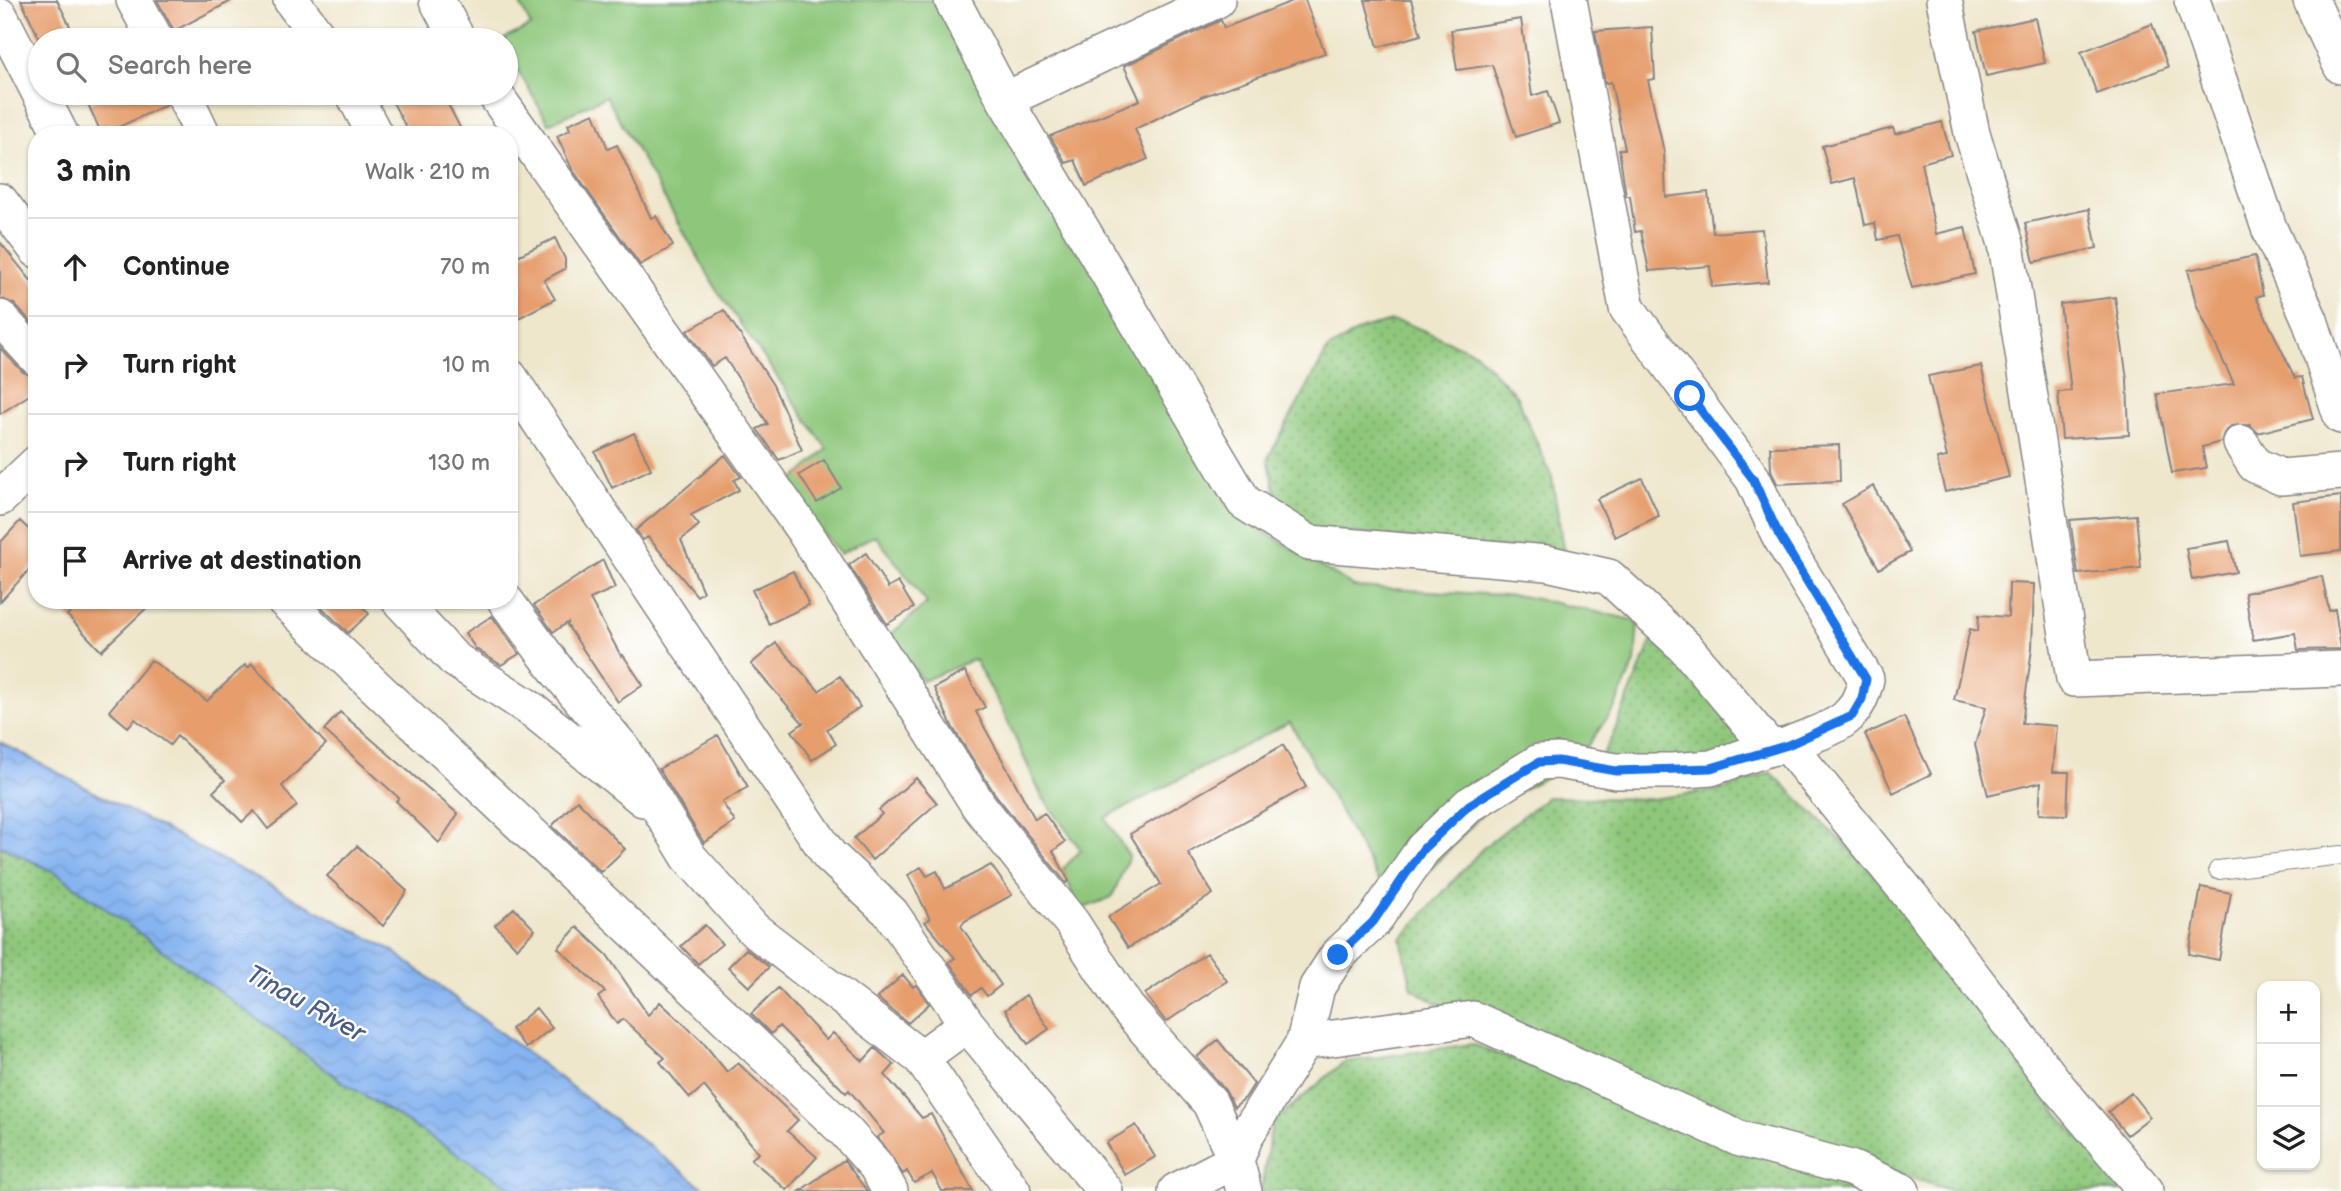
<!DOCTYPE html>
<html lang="en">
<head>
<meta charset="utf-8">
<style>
	body { margin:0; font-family:"Balsamiq Sans",sans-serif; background:#f6f6f6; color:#222 }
	.controls { position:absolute; right:21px; bottom:21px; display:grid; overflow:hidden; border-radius:14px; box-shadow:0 2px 5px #0004 }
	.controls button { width:63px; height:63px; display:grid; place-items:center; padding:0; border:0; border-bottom:2px solid #e0e0e0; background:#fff; color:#222; font:35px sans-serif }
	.stop { position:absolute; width:21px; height:21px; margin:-16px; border:5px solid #1a73e8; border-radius:50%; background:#fff }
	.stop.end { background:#1a73e8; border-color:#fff; box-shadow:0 2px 7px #0008 }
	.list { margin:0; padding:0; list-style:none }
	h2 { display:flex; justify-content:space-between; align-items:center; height:91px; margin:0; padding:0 28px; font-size:30px }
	h2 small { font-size:23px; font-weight:400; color:#767676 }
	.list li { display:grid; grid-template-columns:46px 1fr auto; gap:21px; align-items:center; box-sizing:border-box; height:98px; padding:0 28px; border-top:2px solid #e0e0e0 }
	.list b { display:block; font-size:26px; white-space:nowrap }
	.list em { font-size:23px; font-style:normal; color:#767676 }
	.icon { flex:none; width:38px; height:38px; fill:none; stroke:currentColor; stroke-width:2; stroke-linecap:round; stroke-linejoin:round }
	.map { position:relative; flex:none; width:2341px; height:1191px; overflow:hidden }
	.search { position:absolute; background:#fff; box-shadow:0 2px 5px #0004; left:28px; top:28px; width:490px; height:77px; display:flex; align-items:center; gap:18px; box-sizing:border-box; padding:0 24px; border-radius:38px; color:#767676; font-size:26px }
	.panel { position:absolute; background:#fff; box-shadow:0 2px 5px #0004; left:28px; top:126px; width:490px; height:483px; border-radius:28px }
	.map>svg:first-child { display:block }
</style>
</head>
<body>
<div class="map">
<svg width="2341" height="1191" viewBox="0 0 2341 1191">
	<defs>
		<pattern id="grass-dots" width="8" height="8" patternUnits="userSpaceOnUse" patternTransform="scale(1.75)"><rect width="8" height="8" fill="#8ec77b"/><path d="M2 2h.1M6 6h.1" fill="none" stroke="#74a166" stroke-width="1.8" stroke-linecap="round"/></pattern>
		<pattern id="water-waves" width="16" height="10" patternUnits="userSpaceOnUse" patternTransform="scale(1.75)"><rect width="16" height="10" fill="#86b4f0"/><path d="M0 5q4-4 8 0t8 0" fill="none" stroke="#739acf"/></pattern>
	</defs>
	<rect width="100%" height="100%" fill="#fff"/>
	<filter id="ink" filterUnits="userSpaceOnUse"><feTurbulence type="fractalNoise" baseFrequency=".0143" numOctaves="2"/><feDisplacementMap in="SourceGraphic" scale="14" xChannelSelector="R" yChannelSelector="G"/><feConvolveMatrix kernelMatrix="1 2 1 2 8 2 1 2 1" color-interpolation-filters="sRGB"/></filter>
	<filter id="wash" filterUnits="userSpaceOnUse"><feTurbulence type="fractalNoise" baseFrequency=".00686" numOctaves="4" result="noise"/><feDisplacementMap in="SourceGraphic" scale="28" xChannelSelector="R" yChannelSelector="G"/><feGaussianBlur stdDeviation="1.57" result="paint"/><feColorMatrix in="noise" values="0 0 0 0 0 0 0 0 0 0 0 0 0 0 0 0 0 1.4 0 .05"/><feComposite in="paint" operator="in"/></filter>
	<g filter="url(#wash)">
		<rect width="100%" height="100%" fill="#eee7cc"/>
		<!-- grass -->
		<path fill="url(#grass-dots)" stroke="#58745b" stroke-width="2" d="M1392 321 1406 323 1476 353 1516 395 1552 477 1564 554 1300 528 1277 499 1268 458 1328 349 1364 328Z
			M1652 640 1670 643 1764 761 1590 776 1612 737Z
			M1771 772 1896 895 1961 979 2043 1097 2127 1191H1953L1769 1134 1488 1035 1412 988 1401 939 1482 849 1547 797 1651 799 1726 789Z
			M0 846 57 873 343 1082 517 1191H0Z
			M1472 1044 1861 1191H1261L1272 1123 1344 1062Z"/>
		<!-- park -->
		<path fill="#8ec77b" stroke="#58745b" stroke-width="2" d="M518 0H933L1181 416 1231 511 1354 587 1522 596 1638 621 1635 662 1615 707 1576 762 1490 806 1394 908 1290 722 1105 818 1129 856 1112 897 1079 910 1063 869 1081 850 1041 795 1002 709 974 659 923 681 890 635 927 603 875 535 840 554 785 488 827 449 717 290 606 96 549 124 506 50V40H502L531 26Z"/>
		<!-- water -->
		<path fill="url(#water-waves)" stroke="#546b96" stroke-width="2" d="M0 742 392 950 708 1191H517L343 1082 57 873 0 846Z"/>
		<g id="blocks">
			<!-- building -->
			<path fill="#e69e6d" d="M21 0H57L70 26 40 40Z
				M157 0H233L174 31Z
				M1295 0H1305L1325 53 1201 97 1135 129 1148 159 1086 186 1075 160 1066 163 1050 136 1140 100 1124 66 1221 20 1224 28Z
				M1365 0H1411L1421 35 1378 47Z
				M2035 18 2045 63 1986 76 1976 31Z
				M1521 19 1532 96 1548 91 1559 123 1516 137 1492 65 1457 70 1451 30Z
				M2152 24 2168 67 2097 94 2081 52Z
				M1652 27 1655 79 1648 80 1664 152 1666 197 1708 192 1713 233 1762 229 1768 282 1712 287 1710 266 1649 271 1641 231 1635 232 1630 196H1626L1619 149H1625L1611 82 1605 83 1595 31Z
				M113 93H163L166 105 102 135 88 104Z
				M388 93H442L464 135H410Z
				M594 113 608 149 617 145 651 218 656 216 673 246 640 265 572 169 557 136 570 130 568 124Z
				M1942 122 1951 155 1921 163 1936 234 1965 227 1975 274 1912 288 1897 236 1878 240 1875 223 1865 225 1855 178 1832 184 1822 146 1893 128 1895 134Z
				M2089 209 2097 248 2034 262 2025 223Z
				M555 238 565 259V269L544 280 555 299 509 323V260Z
				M0 242 37 288V328L14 304 0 298Z
				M2255 256 2263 295 2256 297 2295 378 2302 377 2313 419 2258 433 2250 425 2231 426 2224 433 2221 442 2202 447 2206 468 2172 473 2157 394 2234 384 2196 304 2188 270Z
				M2115 297 2127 379 2129 435 2062 439 2058 392 2071 391 2060 304Z
				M724 310 773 385 802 450 779 460 757 429 768 424 725 358 712 366 687 331Z
				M0 348 23 372 37 378V390L0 414Z
				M1981 366 2009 477 1945 492 1937 459 1947 457 1928 376Z
				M634 433 651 469 612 488 595 452Z
				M1839 445 1840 481 1777 484 1771 470 1770 447Z
				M725 455 741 477 734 480 739 490 691 515 699 525 681 540 703 592 697 596 648 537 643 540 636 530Z
				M824 460 841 488 817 503 799 475Z
				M1642 478 1659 516 1615 537 1597 499Z
				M1873 486 1910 552 1879 569 1842 504Z
				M2341 496V551L2300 556 2293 502Z
				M2136 515 2141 568 2078 574 2070 520Z
				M20 521 37 537V561L0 602V543Z
				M2229 541 2236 572 2192 580 2186 548Z
				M866 553 888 588 898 582 914 608 887 624 849 565Z
				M603 560 615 588 590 599 621 656 623 655 643 685 618 702 567 625 569 622 553 632 534 605Z
				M793 571 809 605 769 624 752 590Z
				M2322 576 2329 611 2335 609 2341 649 2298 650 2295 633 2253 640 2245 593Z
				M2009 583 2034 584 2032 648 2022 723 2057 726 2053 772H2069L2067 815 2039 814 2041 782 1988 795 1975 745 1986 707 1954 700 1970 629 1978 631 1979 615 2008 617Z
				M85 600H155L101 651 67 615Z
				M314 600H357L369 614 348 633Z
				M492 616 519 654 501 665 476 649 465 633Z
				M776 643 819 691 840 676 860 707 827 729 836 744 812 760 792 731 803 723 751 664Z
				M151 660 207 701 245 665 248 668 252 664 326 744 282 786 297 806 268 829 254 811 242 822 213 792 225 780 177 736 170 745 135 719 128 727 109 711Z
				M965 671 985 707 976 712 1035 819 1044 813 1065 842 1053 851 1069 881 1066 883 995 794 953 728 934 688Z
				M340 712 458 814 439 843 396 801 399 798 324 730Z
				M1904 717 1931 774 1893 793 1865 734Z
				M718 735 748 787 722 802 735 822 704 843 659 769Z
				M1283 745 1306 787 1188 853 1213 894 1128 948 1108 917 1161 884 1130 834Z
				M916 778 937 803 872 860 854 838 882 814 879 810Z
				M577 800 625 849 601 872 552 826Z
				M357 846 407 891 383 926 327 876Z
				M991 865 1012 895 965 921 961 926 1001 985 987 996 981 988 972 995 949 962 955 958 925 922 930 919 908 875 921 867 927 876 937 871 945 889Z
				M2201 887 2231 893 2219 960 2189 954Z
				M514 908 535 930 517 948 495 925Z
				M705 925 722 944 698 964 681 946Z
				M577 927 607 955 648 1015 660 1002 702 1041 727 1072 738 1063 798 1120 787 1131 817 1157 787 1190 751 1159 759 1153 704 1086 690 1098 660 1062 665 1058 623 1019 617 1024 598 997 605 992 558 948Z
				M746 949 769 967 749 987 728 967Z
				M1207 953 1227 981 1166 1022 1145 994Z
				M903 975 913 987 916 985 929 1004 908 1023 877 998Z
				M778 988 826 1040 833 1033 863 1061 875 1048 894 1065 885 1075 922 1118 931 1114 973 1191H942L932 1173 914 1183 907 1171 903 1174 877 1137 884 1133 849 1090 846 1093 779 1026 771 1034 751 1014Z
				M1026 995 1049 1029 1028 1044 1005 1010Z
				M536 1008 552 1028 526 1048 511 1029Z
				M1218 1040 1254 1084 1245 1098 1234 1107 1225 1090 1197 1057Z
				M2131 1093 2150 1117 2127 1135 2108 1112Z
				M1136 1125 1155 1157 1125 1175 1106 1143Z
				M844 1160 867 1191H800Z"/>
		</g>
	</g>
	<g filter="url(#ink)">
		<use href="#blocks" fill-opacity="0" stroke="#888484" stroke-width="2"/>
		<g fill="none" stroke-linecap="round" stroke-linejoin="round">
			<!-- service casing -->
			<g stroke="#888484" stroke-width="20">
				<path id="service" d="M2218 870 2341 855"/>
			</g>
			<!-- minor casing -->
			<g stroke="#888484" stroke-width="38">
				<path id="minor" d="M134 0 156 40
					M291 0 321 40
					M437 0 458 40
					M952 0 1005 100 1244 502 1309 543 1547 563 1609 577 1685 647 1770 748 1788 745
					M1569 0 1627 308 1753 479 1779 535 1866 679C1856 727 1829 727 1788 745L1922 910 2058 1087 2146 1191
					M1944 0 1972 133 2006 244 2074 679 2341 669
					M2192 0 2269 228 2310 320 2341 416
					M2311 0 2341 66
					M0 16 61 135
					M183 93 203 135
					M353 93 375 135
					M494 93 804 531 979 806 1072 923 1127 1008 1210 1103 1236 1160 1244 1191
					M1005 100 1217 0
					M0 201 37 250
					M0 318 37 358
					M2241 443 2255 465 2281 477 2341 472
					M0 498 37 463
					M284 600 846 1132 876 1166 890 1191
					M399 600 454 659 534 711 643 799
					M505 600 558 672 623 749 689 857 753 929 921 1058 967 1024 891 913 829 855 509 376
					M967 1024 1105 1191
					M1304 1042 1317 987 1338 955 1373 922 1423 849 1469 805 1539 762 1558 761 1616 771H1672L1711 768 1770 748
					M921 1058 1013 1191
					M1176 1191 1236 1160 1246 1135 1304 1042 1473 1019 1740 1139 1850 1168 1902 1191"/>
			</g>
			<!-- service -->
			<use href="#service" stroke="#fff" stroke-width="18"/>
			<!-- minor -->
			<use href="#minor" stroke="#fff" stroke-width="35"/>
		</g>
	</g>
	<g fill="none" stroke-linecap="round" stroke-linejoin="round" filter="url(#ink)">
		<!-- route -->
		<path stroke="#1a73e8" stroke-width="9" d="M1338 955 1373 922 1423 849 1469 805 1539 762 1558 761 1616 771 1711 768 1788 745 1852 716 1862 699 1866 679 1779 535 1753 479 1690 396"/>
	</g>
	<g text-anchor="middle" stroke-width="5" stroke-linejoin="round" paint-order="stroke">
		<!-- water labels -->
		<g font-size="26" font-style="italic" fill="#4a5c83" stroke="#fff">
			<text transform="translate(306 1003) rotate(29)" y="9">Tinau River</text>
		</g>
	</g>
</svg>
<div class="controls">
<button>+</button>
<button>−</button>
<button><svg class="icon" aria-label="layers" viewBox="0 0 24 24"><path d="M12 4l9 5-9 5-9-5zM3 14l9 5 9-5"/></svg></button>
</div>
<div class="stop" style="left:1690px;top:396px"></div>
<div class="stop end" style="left:1338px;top:955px"></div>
<div class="search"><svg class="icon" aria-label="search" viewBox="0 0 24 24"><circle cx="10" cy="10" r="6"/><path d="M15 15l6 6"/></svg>Search here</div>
<section class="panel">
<h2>3 min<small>Walk · 210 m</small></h2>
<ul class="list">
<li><svg class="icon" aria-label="ahead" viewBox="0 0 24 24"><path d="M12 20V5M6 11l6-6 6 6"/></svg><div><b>Continue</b></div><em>70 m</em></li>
<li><svg class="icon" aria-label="right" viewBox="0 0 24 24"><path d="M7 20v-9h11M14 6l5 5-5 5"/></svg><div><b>Turn right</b></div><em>10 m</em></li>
<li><svg class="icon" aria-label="right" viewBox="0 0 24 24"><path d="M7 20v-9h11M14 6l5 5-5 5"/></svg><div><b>Turn right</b></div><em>130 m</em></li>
<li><svg class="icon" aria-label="arrive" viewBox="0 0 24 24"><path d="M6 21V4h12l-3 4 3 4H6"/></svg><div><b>Arrive at destination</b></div></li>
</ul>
</section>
</div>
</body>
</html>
